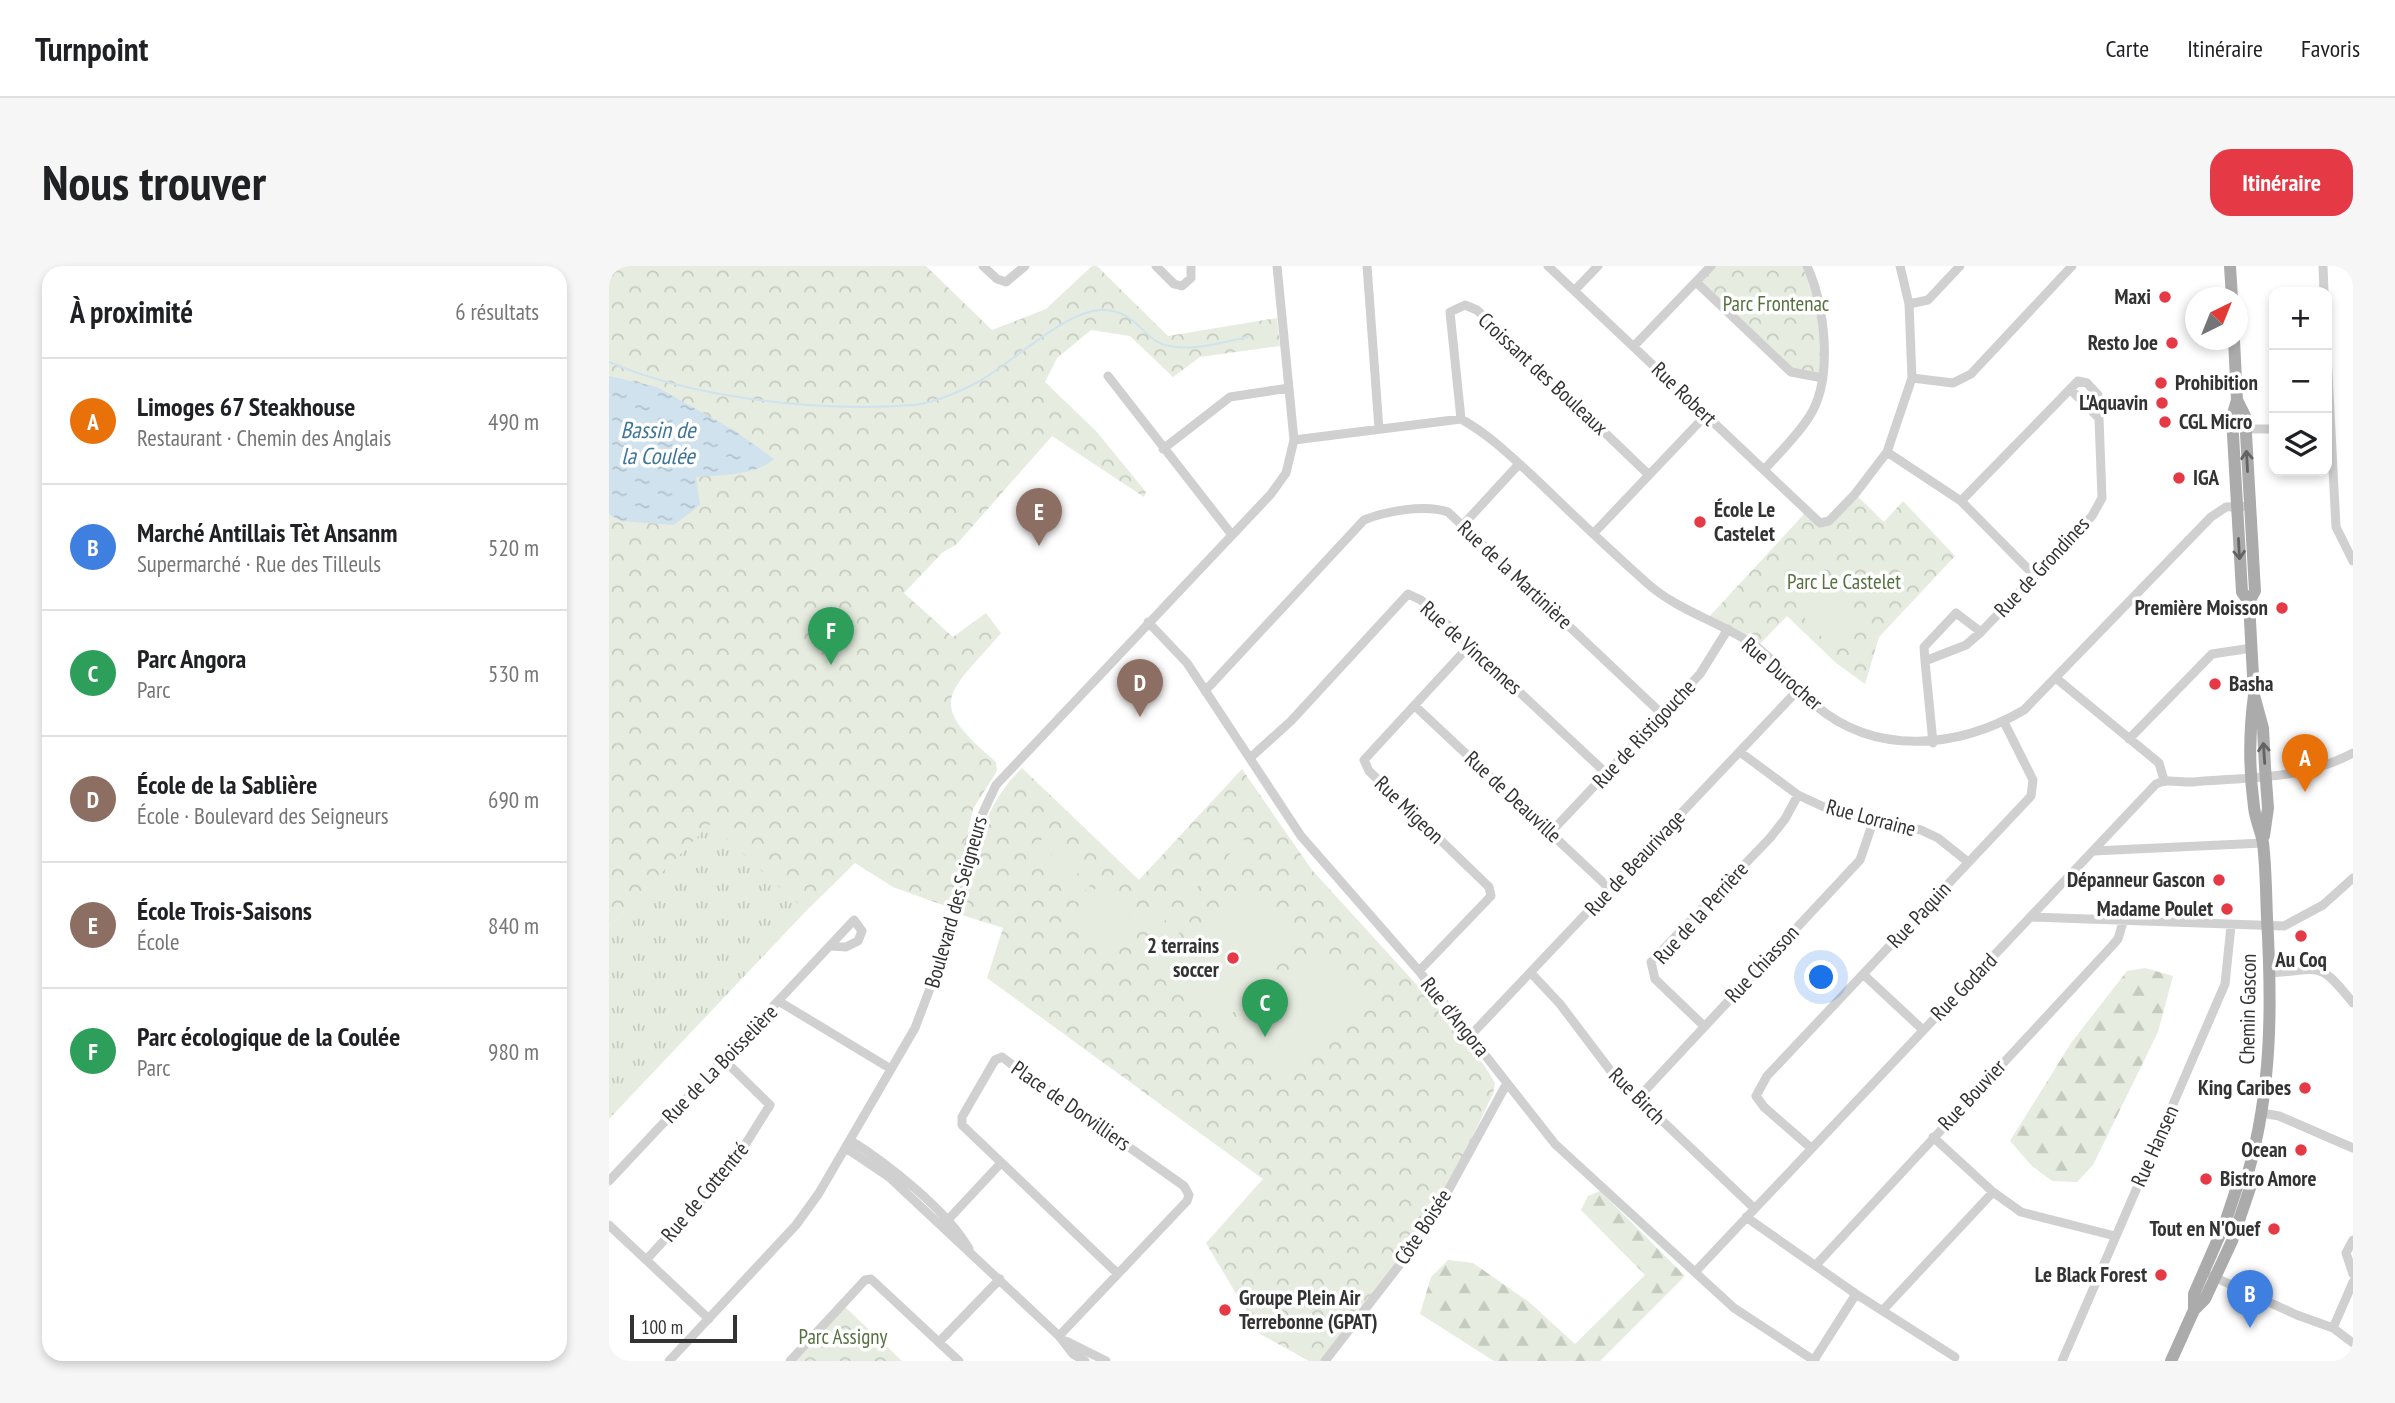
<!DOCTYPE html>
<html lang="fr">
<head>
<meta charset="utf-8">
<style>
	body { margin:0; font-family:"PT Sans Narrow",sans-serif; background:#f6f6f6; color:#202124 }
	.controls { position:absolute; right:21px; top:21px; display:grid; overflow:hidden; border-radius:14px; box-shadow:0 4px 10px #0003 }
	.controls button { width:63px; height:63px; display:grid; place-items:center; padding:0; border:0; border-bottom:2px solid #e0e0e0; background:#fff; color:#202124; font:35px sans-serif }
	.compass { position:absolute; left:1576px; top:21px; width:63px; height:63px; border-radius:50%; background:#fff; box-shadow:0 4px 10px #0003; rotate:43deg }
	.scale { position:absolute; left:21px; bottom:18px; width:107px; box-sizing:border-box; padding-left:7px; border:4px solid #333; border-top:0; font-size:19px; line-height:24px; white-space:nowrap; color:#333; -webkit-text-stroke:5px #fff; paint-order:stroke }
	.you { position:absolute; left:1213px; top:712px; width:24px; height:24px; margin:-18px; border:5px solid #fff; border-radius:50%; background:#1a73e8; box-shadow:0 0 0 10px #1a73e833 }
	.badge { display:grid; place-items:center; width:46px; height:46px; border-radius:50%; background:#e63946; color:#fff; font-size:23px; font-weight:700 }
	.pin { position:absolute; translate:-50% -58px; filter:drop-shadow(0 2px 4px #0008) }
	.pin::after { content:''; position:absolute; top:37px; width:24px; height:21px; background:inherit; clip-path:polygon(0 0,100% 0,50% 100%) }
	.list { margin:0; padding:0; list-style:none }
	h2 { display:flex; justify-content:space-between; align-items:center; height:91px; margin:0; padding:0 28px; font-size:30px }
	h2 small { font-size:23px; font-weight:400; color:#757577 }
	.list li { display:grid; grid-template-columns:46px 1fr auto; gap:21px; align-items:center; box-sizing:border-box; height:126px; padding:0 28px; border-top:2px solid #e0e0e0 }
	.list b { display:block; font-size:26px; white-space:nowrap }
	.list p { margin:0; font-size:23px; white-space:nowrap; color:#757577 }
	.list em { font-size:23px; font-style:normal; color:#757577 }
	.icon { flex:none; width:38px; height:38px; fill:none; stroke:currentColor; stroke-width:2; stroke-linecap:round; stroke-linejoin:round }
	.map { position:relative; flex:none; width:1744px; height:1095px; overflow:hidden; border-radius:21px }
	header { display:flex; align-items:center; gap:42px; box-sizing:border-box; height:98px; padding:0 35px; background:#fff; border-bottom:2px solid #e0e0e0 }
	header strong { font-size:33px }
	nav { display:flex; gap:38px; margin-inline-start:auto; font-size:24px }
	.intro { display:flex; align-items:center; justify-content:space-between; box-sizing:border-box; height:168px; padding:0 42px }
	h1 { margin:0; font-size:49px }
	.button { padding:18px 32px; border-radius:21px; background:#e63946; color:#fff; font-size:24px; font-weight:700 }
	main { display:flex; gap:42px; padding:0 42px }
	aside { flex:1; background:#fff; border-radius:21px; box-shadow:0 4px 10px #0003 }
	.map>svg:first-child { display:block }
</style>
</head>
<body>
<header>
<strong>Turnpoint</strong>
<nav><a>Carte</a><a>Itinéraire</a><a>Favoris</a></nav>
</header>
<div class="intro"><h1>Nous trouver</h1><a class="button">Itinéraire</a></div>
<main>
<aside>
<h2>À proximité<small>6 résultats</small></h2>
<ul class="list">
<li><span class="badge" style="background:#e8710a">A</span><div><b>Limoges 67 Steakhouse</b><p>Restaurant · Chemin des Anglais</p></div><em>490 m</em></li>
<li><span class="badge" style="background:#3f7fe0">B</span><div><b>Marché Antillais Tèt Ansanm</b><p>Supermarché · Rue des Tilleuls</p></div><em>520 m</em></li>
<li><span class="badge" style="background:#2e9e5b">C</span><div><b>Parc Angora</b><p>Parc</p></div><em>530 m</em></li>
<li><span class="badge" style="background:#8d6e63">D</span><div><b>École de la Sablière</b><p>École · Boulevard des Seigneurs</p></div><em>690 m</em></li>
<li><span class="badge" style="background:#8d6e63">E</span><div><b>École Trois-Saisons</b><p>École</p></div><em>840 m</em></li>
<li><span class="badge" style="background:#2e9e5b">F</span><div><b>Parc écologique de la Coulée</b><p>Parc</p></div><em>980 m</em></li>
</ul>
</aside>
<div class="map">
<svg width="1744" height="1095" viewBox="0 0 1744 1095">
	<defs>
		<pattern id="grass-tufts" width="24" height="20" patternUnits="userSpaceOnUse" patternTransform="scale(1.75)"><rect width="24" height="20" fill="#e6ecdf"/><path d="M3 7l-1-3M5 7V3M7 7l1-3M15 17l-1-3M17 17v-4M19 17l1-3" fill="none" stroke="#c6cbc0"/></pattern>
		<pattern id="forest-firs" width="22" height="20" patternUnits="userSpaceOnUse" patternTransform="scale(1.75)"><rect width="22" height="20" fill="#e6ecdf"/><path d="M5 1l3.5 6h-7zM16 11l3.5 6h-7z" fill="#c6cbc0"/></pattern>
		<pattern id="park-crowns" width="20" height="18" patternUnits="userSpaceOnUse" patternTransform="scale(1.75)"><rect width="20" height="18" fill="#e6ecdf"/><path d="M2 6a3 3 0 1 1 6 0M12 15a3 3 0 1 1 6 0" fill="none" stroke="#c6cbc0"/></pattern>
		<pattern id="water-ripples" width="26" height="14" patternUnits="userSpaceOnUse" patternTransform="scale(1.75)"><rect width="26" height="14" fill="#cfe2ee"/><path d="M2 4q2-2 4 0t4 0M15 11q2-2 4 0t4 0" fill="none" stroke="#b2c2cd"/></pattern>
	</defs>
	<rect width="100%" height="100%" fill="#fff"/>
	<!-- grass -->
	<path fill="url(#grass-tufts)" d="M101 557 197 645 0 853V660Z"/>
	<!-- forest -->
	<path fill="url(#forest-firs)" d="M1536 702 1564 710 1549 766 1484 899 1468 916 1443 915 1423 900 1401 875 1462 777 1518 705Z
		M991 925 1076 1010 991 1095H885L811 1048 822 1011 839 994 864 997 920 1036 966 1078 1036 1009 972 944 979 930Z"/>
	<!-- park -->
	<path fill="url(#park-crowns)" d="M0 0H317L383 64 437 43 483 0H488L559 70 668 52 671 80 591 91 564 111 521 70 482 64 448 92 436 116 487 165 537 226 535 231 443 170 347 279 334 286 295 327 344 371 377 347 392 367C339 429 315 435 387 496L388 505 364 543 342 642 284 621 246 597 197 645 101 558 0 660Z
		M1102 0H1193C1211 35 1213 71 1212 110L1182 106 1087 16Z
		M1246 228 1275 256 1294 235 1346 290 1270 371 1256 418 1227 397 1178 350 1148 381 1098 353 1198 245 1211 257Z
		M413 502 530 614 633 503 703 604 828 741 877 802 886 817 884 828C859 879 836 933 802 980 774 1020 739 1055 712 1095H700L651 1068 597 977 654 913 378 712 394 662 353 649C364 595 371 542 413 502Z
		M234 1039 293 1095H181Z"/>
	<!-- pitch -->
	<path fill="#e6ecdf" d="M1222 314C1246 332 1257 365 1223 380L1196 356V341Z
		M435 571 443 579 426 598 417 590Z
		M635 573 647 585 630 603 617 592Z
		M448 583 456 591 439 610 430 601Z
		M462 597 471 605 453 623 445 615Z
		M475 609 483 617 466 636 457 627Z
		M583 609 592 617 574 635 566 627Z
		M489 620H502L506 638 524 655 498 681 463 647Z
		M597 622 606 630 588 648 580 640Z
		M638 624 692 676 611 760 557 708Z
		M556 636 565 645 547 663 539 655Z
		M570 650 579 658 561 677 553 668Z
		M702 686 756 738 675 821 622 769Z"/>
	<!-- water -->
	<path fill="url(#water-ripples)" d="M0 110 48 121 126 165 165 193C146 210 110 209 87 211L91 239 65 259 12 255 0 248Z"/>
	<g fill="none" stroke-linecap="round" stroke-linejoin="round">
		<!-- stream -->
		<path stroke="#cfe2ee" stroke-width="2" d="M0 96C85 133 212 146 304 139 325 137 350 126 369 116 402 98 454 46 492 44 528 43 533 75 560 80 586 85 614 76 639 71"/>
		<!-- minor -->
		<path stroke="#d0d0d0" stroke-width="9" d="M374 0 388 13 397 16 416 0
			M547 0 565 18 573 20 582 12V0
			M758 0 770 163
			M939 0 1211 257 1220 255 1246 228 1278 186 1303 112 1300 38 1291 0
			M1714 0 1715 26
			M1087 16 1182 106 1214 112
			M966 24 989 0
			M1300 38 1319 34 1351 0
			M1025 80 1102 0
			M1718 88 1727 261 1744 295
			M499 110 623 269
			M1303 112 1344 117 1362 108 1463 0
			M852 153 841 46 856 39 868 44 1040 209
			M1636 163H1665
			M685 174 852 153C881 169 905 193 930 216 966 251 1002 285 1039 318 1070 345 1111 356 1145 379 1168 395 1185 421 1206 439 1267 491 1350 482 1415 444L1602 251 1617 241 1641 240
			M554 183 621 131 680 122
			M1278 186 1352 235 1425 309
			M1155 204C1170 187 1188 170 1200 151 1225 114 1216 38 1198 0
			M1352 235 1469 115 1478 117 1489 129 1490 152
			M853 260 910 198
			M984 268 1097 149
			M539 356 578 397 692 570 810 705 946 878 1125 1042 1206 1095
			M1316 395 1315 381 1347 347 1372 366
			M1448 413 1550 497 1555 514
			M596 425 755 254C777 245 816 238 839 246L1053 448
			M806 440 1001 623
			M1520 473 1603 388 1643 382
			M1324 477 1316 395 1357 379 1372 366 1483 250 1493 232 1490 152 1461 123
			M1131 486 1189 529 1228 547 1312 564 1329 572 1359 596
			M641 492 682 455 799 328 812 334 998 508
			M942 566 1091 408 1119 363
			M1484 585 1654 577
			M1422 651 1675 660 1714 639 1744 612
			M810 705 882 630 880 621 760 505 755 494 861 379
			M922 707 951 738 1004 808 1145 942
			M1661 707C1713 704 1709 693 1744 737
			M1255 709 1313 763
			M171 736 282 803
			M1095 760 1046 713 1042 696 1161 572 1176 553 1189 529
			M862 769 1189 424
			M1029 832 1251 594 1264 556
			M1653 847 1670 850 1744 882
			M1324 871 1384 926 1412 946 1506 970
			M241 874C278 897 339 945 360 983
			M237 882 280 911 450 1070 464 1088 476 1095
			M1202 882 1155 841 1147 830 1158 810 1422 530 1424 514 1395 456
			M0 915 245 654 253 665 249 675 237 681 222 680
			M1137 951 1247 1028 1346 1091
			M336 957 392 897
			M0 959 100 1053
			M1744 974 1737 987 1744 1008
			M37 994 121 903 161 839 115 794
			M1207 999 1502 681 1509 673 1514 656
			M1087 1005 1547 518C1559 512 1571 517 1584 516 1640 511 1694 514 1744 487
			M1603 1010 1688 1049 1724 1062 1744 1077
			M1274 1044 1384 926
			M1724 1062 1744 1016
			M450 1070 578 935 580 929 575 920 401 797 393 791 386 794 353 851V859L509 1008
			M457 1075 497 1095
			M330 1076 391 1013
			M1205 1094 1247 1028
			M60 1095 187 959 210 927 306 762 344 662 361 574 387 519 662 228 677 207 685 174 668 0
			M181 1095 256 1014 262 1013 350 1095
			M716 1095 802 984 828 945 898 817
			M1453 1095 1616 718 1622 660"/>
		<!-- major -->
		<path stroke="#ababab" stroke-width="12" d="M1621 0 1623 32
			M1625 74 1628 134 1636 150 1646 325 1640 336
			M1628 134 1623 151 1633 326 1640 336 1645 429 1654 462 1656 501 1659 542 1655 570
			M1585 1044V1028L1616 957 1630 915 1639 907
			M1562 1095 1585 1044 1596 1033 1623 975 1642 919 1639 907C1663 823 1663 738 1658 652 1657 628 1657 602 1654 577 1652 565 1646 553 1645 541 1640 504 1640 466 1645 429"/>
	</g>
	<!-- one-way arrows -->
	<defs><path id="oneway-shaft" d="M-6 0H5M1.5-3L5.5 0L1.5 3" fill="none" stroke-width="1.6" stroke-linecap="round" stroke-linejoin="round" transform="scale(1.75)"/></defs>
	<g stroke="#636363">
		<use href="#oneway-shaft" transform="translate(1638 195) rotate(-93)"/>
		<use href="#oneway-shaft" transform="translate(1630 283) rotate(87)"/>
		<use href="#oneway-shaft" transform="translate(1655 487) rotate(-94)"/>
	</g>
	<!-- markers -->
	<g fill="#e63946" stroke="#fff" stroke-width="2.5">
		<circle cx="1556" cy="31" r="7"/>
		<circle cx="1563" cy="77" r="7"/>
		<circle cx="1552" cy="117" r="7"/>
		<circle cx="1553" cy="137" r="7"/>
		<circle cx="1556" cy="156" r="7"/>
		<circle cx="1570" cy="212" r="7"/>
		<circle cx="1091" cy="256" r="7"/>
		<circle cx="1673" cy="342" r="7"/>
		<circle cx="1606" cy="418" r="7"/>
		<circle cx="1610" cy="614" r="7"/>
		<circle cx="1618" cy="643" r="7"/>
		<circle cx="1692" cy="670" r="7"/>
		<circle cx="624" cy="692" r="7"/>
		<circle cx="1696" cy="822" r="7"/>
		<circle cx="1692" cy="884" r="7"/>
		<circle cx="1597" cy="913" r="7"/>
		<circle cx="1665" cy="963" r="7"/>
		<circle cx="1552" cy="1009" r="7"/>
		<circle cx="616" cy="1044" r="7"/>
	</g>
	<g text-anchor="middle" stroke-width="7" stroke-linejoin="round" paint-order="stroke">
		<!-- poi labels -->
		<g font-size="21" font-weight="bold" fill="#333" stroke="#fff" text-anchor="end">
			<text x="1542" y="38">Maxi</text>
			<text x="1549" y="84">Resto Joe</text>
			<text x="1566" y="124" text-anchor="start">Prohibition</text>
			<text x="1539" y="144">L'Aquavin</text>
			<text x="1570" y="163" text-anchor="start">CGL Micro</text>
			<text x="1584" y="219" text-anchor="start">IGA</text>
			<text x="1105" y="251" text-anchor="start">École Le<tspan x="1105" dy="24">Castelet</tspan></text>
			<text x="1659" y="349">Première Moisson</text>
			<text x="1620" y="425" text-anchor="start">Basha</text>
			<text x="1596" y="621">Dépanneur Gascon</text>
			<text x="1604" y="650">Madame Poulet</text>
			<text x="610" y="687">2 terrains<tspan x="610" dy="24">soccer</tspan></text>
			<text x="1692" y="701" text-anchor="middle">Au Coq</text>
			<text x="1682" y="829">King Caribes</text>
			<text x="1678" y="891">Ocean</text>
			<text x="1611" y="920" text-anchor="start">Bistro Amore</text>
			<text x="1651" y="970">Tout en N'Ouef</text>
			<text x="1538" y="1016">Le Black Forest</text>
			<text x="630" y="1039" text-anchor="start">Groupe Plein Air<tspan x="630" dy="24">Terrebonne (GPAT)</tspan></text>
		</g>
		<!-- park labels -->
		<g font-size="21" fill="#56703f" stroke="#fff">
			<text x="1167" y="45">Parc Frontenac</text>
			<text x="1235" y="323">Parc Le Castelet</text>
			<text x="234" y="1078">Parc Assigny</text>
		</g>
		<!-- street labels -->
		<g font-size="21" fill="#333" stroke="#fff">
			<text transform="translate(934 108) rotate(43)" y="7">Croissant des Bouleaux</text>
			<text transform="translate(1075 128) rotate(44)" y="7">Rue Robert</text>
			<text transform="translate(1433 301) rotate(-47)" y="7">Rue de Grondines</text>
			<text transform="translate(906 309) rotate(43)" y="7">Rue de la Martinière</text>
			<text transform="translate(862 382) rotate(42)" y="7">Rue de Vincennes</text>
			<text transform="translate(1173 408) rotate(41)" y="7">Rue Durocher</text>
			<text transform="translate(1035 468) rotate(-47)" y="7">Rue de Ristigouche</text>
			<text transform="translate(904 531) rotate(43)" y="7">Rue de Deauville</text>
			<text transform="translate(800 544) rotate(44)" y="7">Rue Migeon</text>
			<text transform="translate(1262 552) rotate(15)" y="7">Rue Lorraine</text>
			<text transform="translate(1026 597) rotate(-47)" y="7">Rue de Beaurivage</text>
			<text transform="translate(347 636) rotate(-74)" y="7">Boulevard des Seigneurs</text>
			<text transform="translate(1092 647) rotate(-48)" y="7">Rue de la Perrière</text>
			<text transform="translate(1310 649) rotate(-47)" y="7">Rue Paquin</text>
			<text transform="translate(1153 698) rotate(-47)" y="7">Rue Chiasson</text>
			<text transform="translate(1355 721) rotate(-46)" y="7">Rue Godard</text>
			<text transform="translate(1639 743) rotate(-89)" y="7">Chemin Gascon</text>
			<text transform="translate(846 751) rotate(51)" y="7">Rue d'Angora</text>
			<text transform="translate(111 798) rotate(-46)" y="7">Rue de La Boisselière</text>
			<text transform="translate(1363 829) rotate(-47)" y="7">Rue Bouvier</text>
			<text transform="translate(1028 830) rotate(45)" y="7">Rue Birch</text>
			<text transform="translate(462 840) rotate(35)" y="7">Place de Dorvilliers</text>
			<text transform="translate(1546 880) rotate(-66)" y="7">Rue Hansen</text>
			<text transform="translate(96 926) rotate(-50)" y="7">Rue de Cottentré</text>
			<text transform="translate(814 961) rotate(-57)" y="7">Côte Boisée</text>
		</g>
		<!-- water labels -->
		<g font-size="23" font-style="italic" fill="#3f7597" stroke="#fff">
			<text x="49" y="172">Bassin de<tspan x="49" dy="26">la Coulée</tspan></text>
		</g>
	</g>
</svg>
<div class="controls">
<button>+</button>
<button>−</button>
<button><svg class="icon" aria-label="layers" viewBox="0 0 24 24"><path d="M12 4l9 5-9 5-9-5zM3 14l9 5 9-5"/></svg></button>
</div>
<svg class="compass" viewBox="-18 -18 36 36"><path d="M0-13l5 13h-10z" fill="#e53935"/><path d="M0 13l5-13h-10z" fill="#757577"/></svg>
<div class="scale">100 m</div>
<div class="you"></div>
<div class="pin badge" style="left:1696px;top:526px;background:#e8710a">A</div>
<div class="pin badge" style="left:1641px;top:1062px;background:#3f7fe0">B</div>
<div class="pin badge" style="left:656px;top:771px;background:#2e9e5b">C</div>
<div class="pin badge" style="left:531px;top:451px;background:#8d6e63">D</div>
<div class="pin badge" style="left:430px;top:280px;background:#8d6e63">E</div>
<div class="pin badge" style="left:222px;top:399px;background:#2e9e5b">F</div>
</div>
</main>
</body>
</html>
